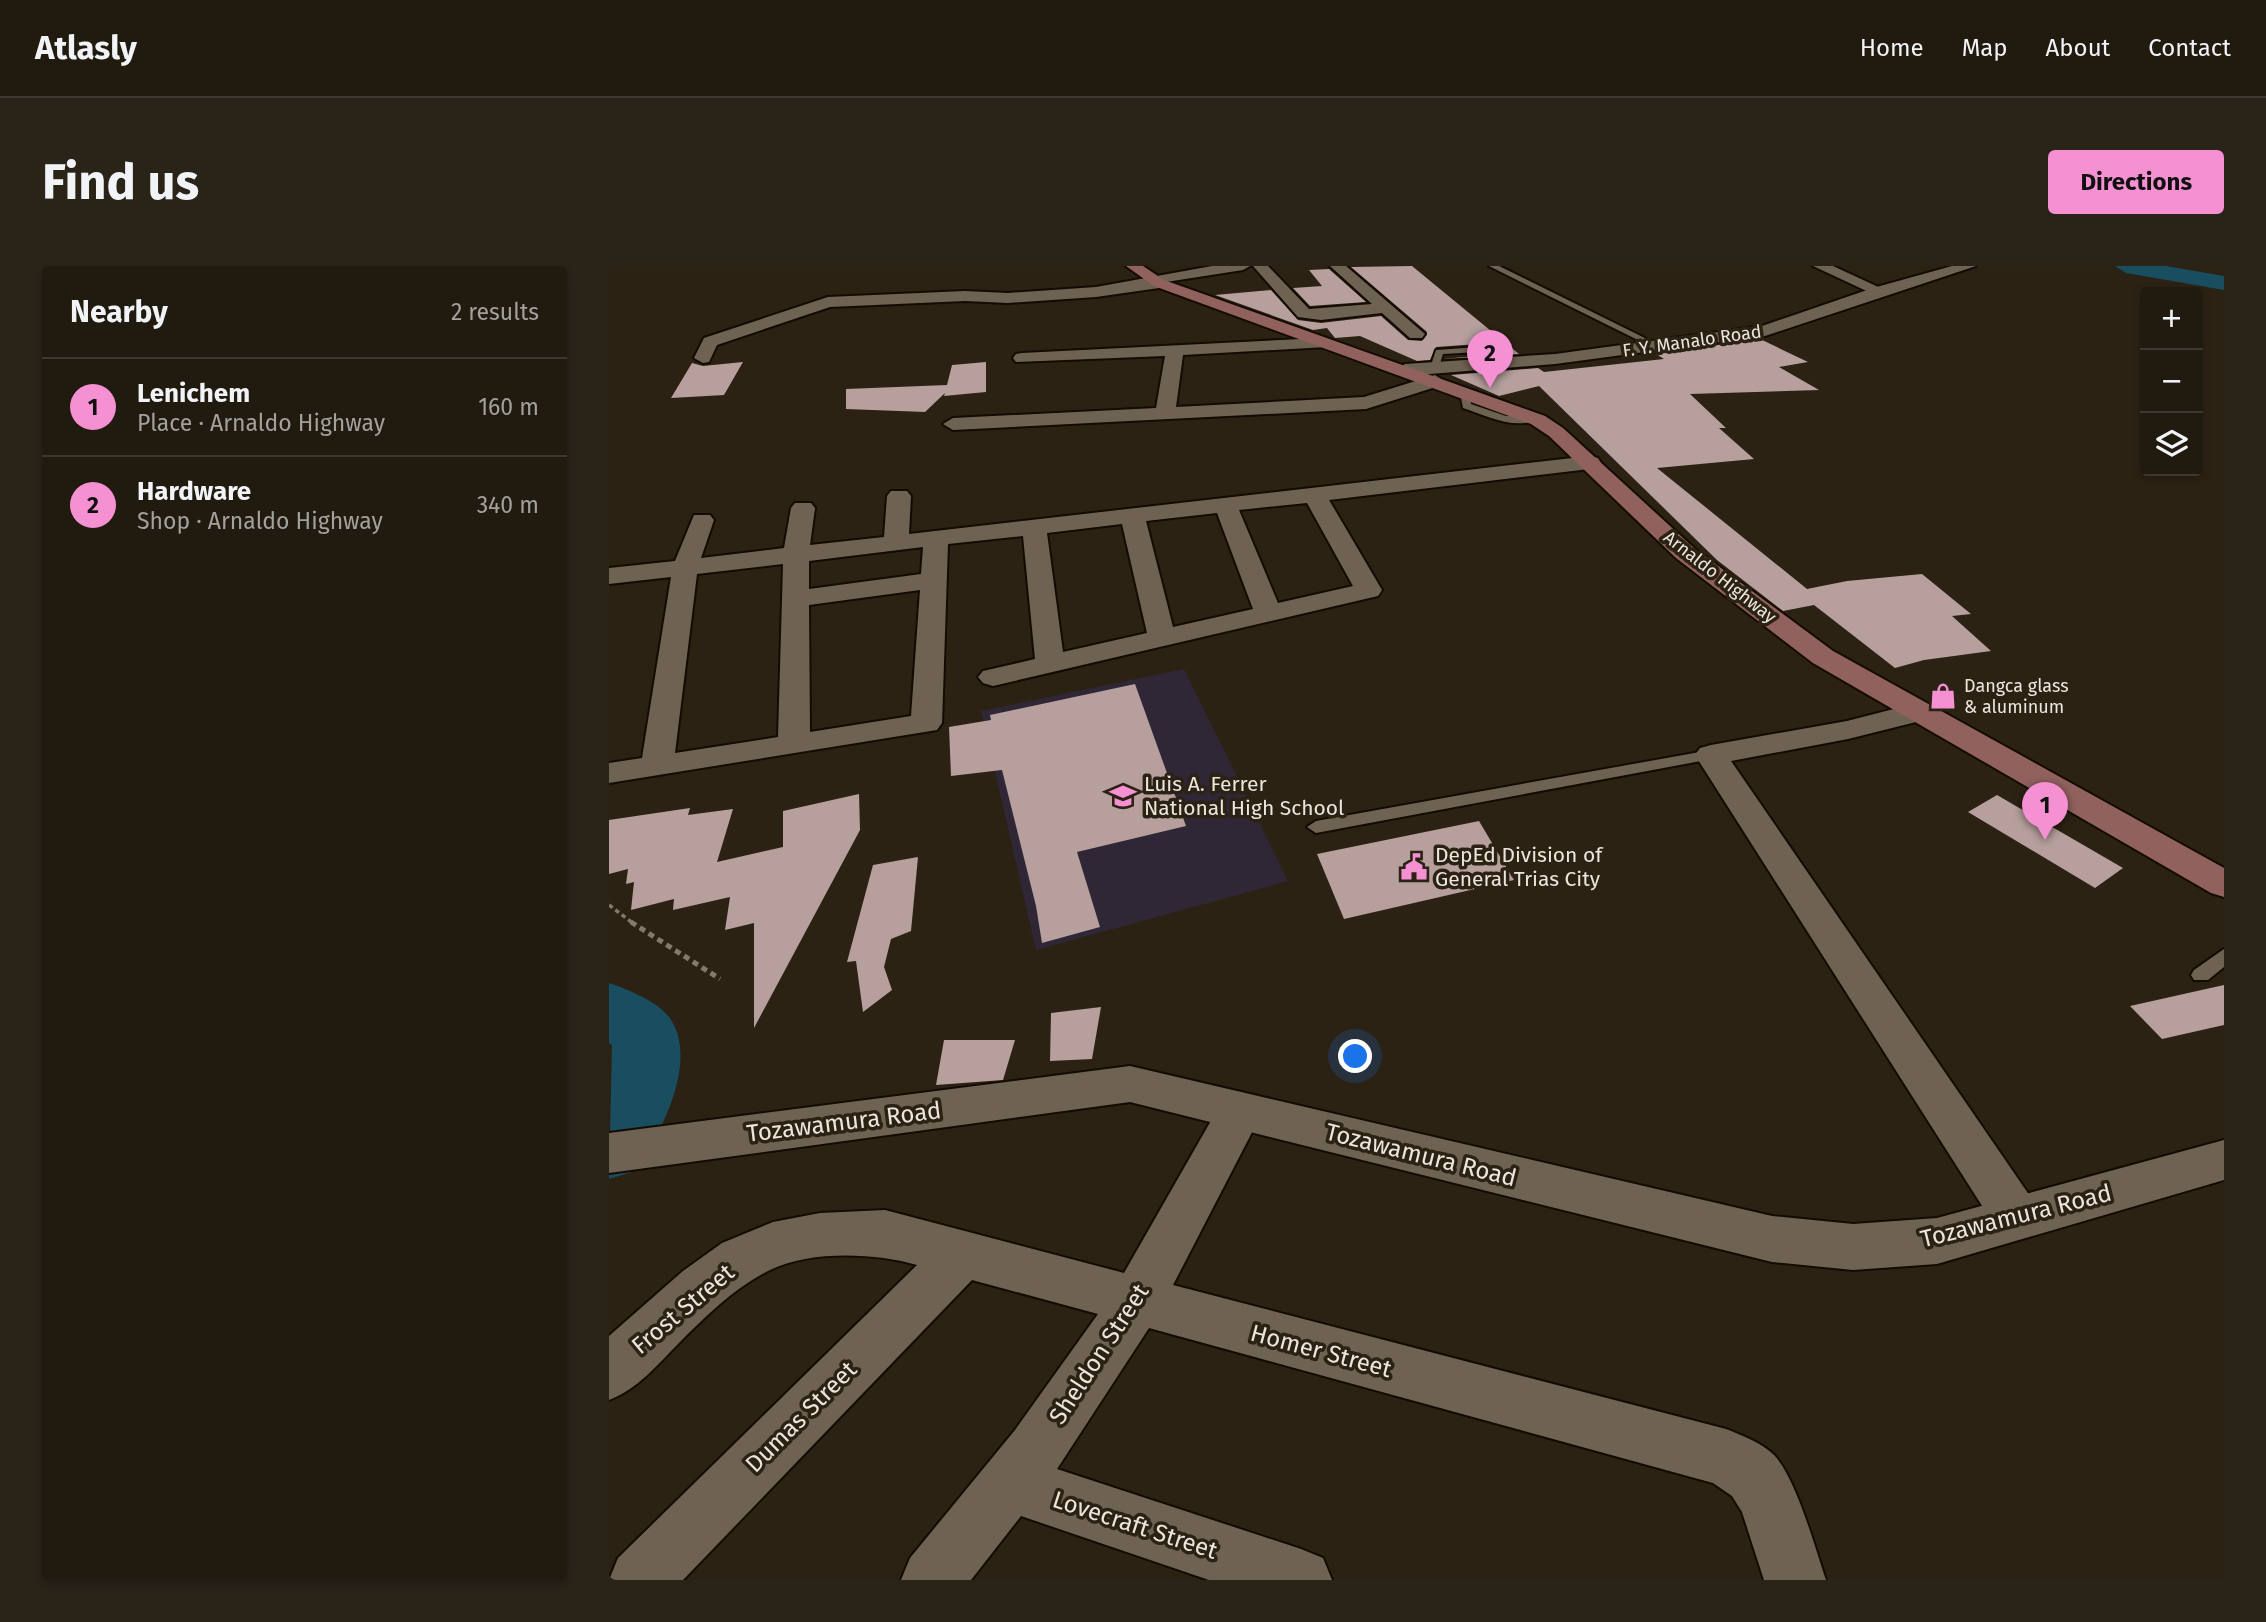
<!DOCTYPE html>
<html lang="en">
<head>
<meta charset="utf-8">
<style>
	body { margin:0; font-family:"Fira Sans",sans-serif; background:#292318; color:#f1f3f6 }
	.controls { position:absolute; right:21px; top:21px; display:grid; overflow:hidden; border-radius:7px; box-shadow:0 4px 10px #0003 }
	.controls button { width:63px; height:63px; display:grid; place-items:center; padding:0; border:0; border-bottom:2px solid #3e382f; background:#211a0f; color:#f1f3f6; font:35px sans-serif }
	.you { position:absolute; left:747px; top:791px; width:24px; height:24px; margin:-18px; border:5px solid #fff; border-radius:50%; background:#1a73e8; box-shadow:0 0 0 10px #1a73e833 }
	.badge { display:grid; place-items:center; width:46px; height:46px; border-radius:50%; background:#f591d2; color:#111; font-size:23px; font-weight:700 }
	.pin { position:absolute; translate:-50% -58px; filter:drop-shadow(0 2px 4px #0008) }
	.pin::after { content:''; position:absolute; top:37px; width:24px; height:21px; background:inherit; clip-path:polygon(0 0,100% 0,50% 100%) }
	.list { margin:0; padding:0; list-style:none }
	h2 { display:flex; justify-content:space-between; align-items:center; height:91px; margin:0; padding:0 28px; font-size:30px }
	h2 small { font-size:23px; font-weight:400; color:#a2a19e }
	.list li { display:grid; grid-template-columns:46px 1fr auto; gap:21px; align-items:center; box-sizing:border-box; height:98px; padding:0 28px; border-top:2px solid #3e382f }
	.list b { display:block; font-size:26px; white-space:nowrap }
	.list p { margin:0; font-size:23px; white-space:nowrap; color:#a2a19e }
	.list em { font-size:23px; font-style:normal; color:#a2a19e }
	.icon { flex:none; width:38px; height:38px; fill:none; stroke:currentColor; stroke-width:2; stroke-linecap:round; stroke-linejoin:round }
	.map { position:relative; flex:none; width:1615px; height:1314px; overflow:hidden; border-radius:7px }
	header { display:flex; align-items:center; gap:42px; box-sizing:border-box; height:98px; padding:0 35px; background:#211a0f; border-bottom:2px solid #3e382f }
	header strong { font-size:33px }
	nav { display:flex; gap:38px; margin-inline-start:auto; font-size:24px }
	.intro { display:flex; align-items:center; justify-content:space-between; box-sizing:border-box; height:168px; padding:0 42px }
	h1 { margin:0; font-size:49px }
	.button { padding:18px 32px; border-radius:7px; background:#f591d2; color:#111; font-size:24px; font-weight:700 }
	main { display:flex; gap:42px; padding:0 42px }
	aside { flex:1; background:#211a0f; border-radius:7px; box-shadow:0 4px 10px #0003 }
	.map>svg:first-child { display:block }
</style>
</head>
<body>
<header>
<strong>Atlasly</strong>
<nav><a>Home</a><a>Map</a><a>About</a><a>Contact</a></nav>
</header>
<div class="intro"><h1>Find us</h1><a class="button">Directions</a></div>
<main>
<aside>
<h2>Nearby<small>2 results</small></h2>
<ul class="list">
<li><span class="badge">1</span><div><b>Lenichem</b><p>Place · Arnaldo Highway</p></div><em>160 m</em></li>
<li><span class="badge">2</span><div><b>Hardware</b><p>Shop · Arnaldo Highway</p></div><em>340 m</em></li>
</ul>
</aside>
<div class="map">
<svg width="1615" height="1314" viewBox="0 0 1615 1314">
	<rect width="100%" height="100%" fill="#2c2214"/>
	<!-- commercial -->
	<path fill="#302736" d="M575 403 679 615 427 684 372 445Z"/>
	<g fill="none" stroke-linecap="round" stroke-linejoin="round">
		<!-- river -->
		<path fill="#194d60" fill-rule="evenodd" d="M1506 0H1557L1615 10V24L1517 7Z
			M0 717C20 724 48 735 61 752 86 789 61 847 41 881 37 888 32 899 26 904 20 908 7 910 0 913L3 779 0 777Z"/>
	</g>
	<!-- building -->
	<path fill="#b69f9d" d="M803 0 910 88 835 93 887 88 889 84 884 77 827 81 821 94 808 95 751 70 726 72 718 62 704 64 606 29 662 24 689 54 712 57 772 50 799 74 813 75 818 66 742 1Z
		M720 3 757 36 701 40 684 22 713 20 700 4Z
		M1151 73 1199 96 1170 101 1210 124 1081 128 1117 162H1110L1145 193 1048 202 1198 323 1238 315 1313 308 1362 348 1343 350 1382 385 1315 394 1286 402 1205 339 1174 345 1108 294 930 120 890 130 842 109 929 102 935 106 1055 93 1047 88Z
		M134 96 115 129 62 132 83 97 94 100Z
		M377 96V126L335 130 336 127 316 146 237 143V123L338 119 343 99Z
		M526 418 577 560 468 586 491 661 433 677 427 640 393 504 342 510 340 461 382 454 381 449Z
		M250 528 251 564 145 762V657L116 664 121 631 64 644 65 633 22 644 25 616 17 618 19 603 0 608V554L81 542 79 549 124 543 108 596 174 581V545Z
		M1388 529 1514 602 1486 622 1359 546Z
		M870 555 905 614 735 653 708 588Z
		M309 591 302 665 282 673 275 701 283 724 254 746 247 695 238 696 264 599Z
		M1615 719V759L1553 773 1521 740Z
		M492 741 483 793 441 795 442 747Z
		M335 774H406L394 814 327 819Z"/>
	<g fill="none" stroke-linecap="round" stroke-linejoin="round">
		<!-- service casing -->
		<g stroke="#140b02" stroke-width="4">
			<path id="service" d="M880 0H890L1054 81 1047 83Z
				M884 80 887 85 834 88 829 104 821 102 827 84Z
				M856 124 861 127 862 138 897 150 925 149 930 152C909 166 875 149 854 142L851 127Z
				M1102 484 1110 489 1108 492 707 567 698 561 707 555Z
				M1615 683V701L1599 714H1585L1582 709 1585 704Z"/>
		</g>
		<!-- minor casing -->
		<g stroke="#140b02" stroke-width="4">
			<path id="minor" d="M603 0H641L634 4 557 16 555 20 550 22 487 31 399 37 356 35 221 41 108 79 100 96 94 97 85 92 95 72 219 31 356 25 399 27 487 21Z
				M644 0H659L700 43 763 38 721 0H737L816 68 813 72H801L773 47 712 54 689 51Z
				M1204 0H1224L1278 25 1270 30 1264 28Z
				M712 72 721 77 718 81 574 89 567 141 755 131 826 109 835 115 833 119 757 143 344 164 334 158 344 152 547 142 556 90 407 96 404 92 407 88 413 87Z
				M981 190 989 192 992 197 989 202 720 234 773 324 769 330 384 420 374 417 369 411 374 405 426 393 414 270 339 278 333 457 328 464 0 517V497L33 492 62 311 0 318V302L66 295 85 249H101L105 254 92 292 175 282 182 242 186 237H202L206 242 201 279 275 271 278 230 282 225H298L302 230 300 268ZM698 237 744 320 669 337 630 244ZM608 247 644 343 564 361 537 255ZM513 258 538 367 454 386 438 267ZM314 281 312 308 200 323V295ZM174 298 169 471 66 487 88 308ZM311 324 302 450 201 466 200 339Z
				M1308 437 1319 439 1323 446 1319 453 1239 473 1122 495 1425 936 1433 952 1425 968 1408 974 1391 968 1086 489 1091 482 1102 479 1238 455Z
				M631 826 647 832 654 845 564 1019 1117 1163C1132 1169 1153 1177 1165 1189 1187 1212 1206 1282 1217 1314H1155L1133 1246 1123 1230 1104 1217 540 1062 448 1203 692 1283 714 1292 723 1314H600L412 1250 362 1314H292L301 1292 406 1164 489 1048 363 1014 74 1314H0L9 1292 308 999C267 987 201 984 161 1004 126 1021 97 1050 70 1077 48 1099 29 1123 0 1134V1070L74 1005 113 977 164 956 211 947 276 944 515 1007 615 832Z"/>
		</g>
		<!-- tertiary casing -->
		<g stroke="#140b02" stroke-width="4">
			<path id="tertiary" d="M1343 0H1367L1156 70 946 98 796 110 787 104 796 98 946 88 1153 60 1264 22Z
				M521 800 1163 950 1244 958 1328 952 1615 874V914L1328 998 1244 1004 1163 996 521 836 0 907V867Z"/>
		</g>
		<!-- secondary casing -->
		<g stroke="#140b02" stroke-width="4">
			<path id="secondary" d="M517 0H534L555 14 936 150 954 162 1085 282 1224 385 1615 602V631L1602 627 1204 397 1067 292 940 170 922 158 545 20Z"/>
		</g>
		<!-- path-far1 -->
		<path stroke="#827a6e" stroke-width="3.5" stroke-dasharray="4.5 3.5" stroke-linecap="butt" d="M0 639 25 658"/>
		<!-- path -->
		<path stroke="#827a6e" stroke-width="5" stroke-dasharray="6 4.5" stroke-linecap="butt" d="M22 656 111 713"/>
		<!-- service -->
		<use href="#service" fill="#6e6252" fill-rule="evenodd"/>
		<!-- minor -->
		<use href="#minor" fill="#6e6252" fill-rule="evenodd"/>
		<!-- tertiary -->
		<use href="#tertiary" fill="#6e6252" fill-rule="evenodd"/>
		<!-- secondary -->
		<use href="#secondary" fill="#91615e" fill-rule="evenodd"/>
	</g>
	<!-- icons -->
	<defs>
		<g id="shop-bare" transform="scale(2.1)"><path d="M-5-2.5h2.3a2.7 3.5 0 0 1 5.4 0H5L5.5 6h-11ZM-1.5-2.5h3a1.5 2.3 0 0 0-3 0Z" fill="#f591d2" stroke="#2c2214" stroke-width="2.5" paint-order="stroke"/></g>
		<g id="school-bare" transform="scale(2.1)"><path d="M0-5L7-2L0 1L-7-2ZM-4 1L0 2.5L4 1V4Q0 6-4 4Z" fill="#f591d2" stroke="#2c2214" stroke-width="2.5" paint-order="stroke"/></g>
		<g id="civic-bare" transform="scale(2.1)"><path d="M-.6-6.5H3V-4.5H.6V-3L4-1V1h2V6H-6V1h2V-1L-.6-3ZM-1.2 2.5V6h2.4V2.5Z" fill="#f591d2" stroke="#2c2214" stroke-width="2.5" paint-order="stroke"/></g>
	</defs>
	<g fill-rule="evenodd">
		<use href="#shop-bare" x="1334" y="430"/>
		<use href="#school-bare" x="514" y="530"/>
		<use href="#civic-bare" x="805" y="601"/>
	</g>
	<g text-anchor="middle" stroke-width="7" stroke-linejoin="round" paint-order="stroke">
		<!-- far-street labels -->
		<g font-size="18" fill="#ece5dc" stroke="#2c2214">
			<text transform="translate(1083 75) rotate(-8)" y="6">F. Y. Manalo Road</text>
			<text transform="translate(1111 311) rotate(38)" y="6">Arnaldo Highway</text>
		</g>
		<!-- far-poi labels -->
		<g font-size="18" fill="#ece5dc" stroke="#2c2214" text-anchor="start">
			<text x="1355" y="426">Dangca glass<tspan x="1355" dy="21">&amp; aluminum</tspan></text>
		</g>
		<!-- poi labels -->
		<g font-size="21" fill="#ece5dc" stroke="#2c2214" text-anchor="start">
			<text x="535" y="525">Luis A. Ferrer<tspan x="535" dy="24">National High School</tspan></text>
			<text x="826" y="596">DepEd Division of<tspan x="826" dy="24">General Trias City</tspan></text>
		</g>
		<!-- near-street labels -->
		<g font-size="24" fill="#ece5dc" stroke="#2c2214">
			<text transform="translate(235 856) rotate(-7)" y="8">Tozawamura Road</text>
			<text transform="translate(812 889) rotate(14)" y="8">Tozawamura Road</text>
			<text transform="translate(1407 950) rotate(-14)" y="8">Tozawamura Road</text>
			<text transform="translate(74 1043) rotate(-40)" y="8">Frost Street</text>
			<text transform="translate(712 1085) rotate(15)" y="8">Homer Street</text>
			<text transform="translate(490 1088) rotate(-57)" y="8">Sheldon Street</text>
			<text transform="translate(192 1151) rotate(-45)" y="8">Dumas Street</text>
			<text transform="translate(526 1259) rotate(18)" y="8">Lovecraft Street</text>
		</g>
	</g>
</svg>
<div class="controls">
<button>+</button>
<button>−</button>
<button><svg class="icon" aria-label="layers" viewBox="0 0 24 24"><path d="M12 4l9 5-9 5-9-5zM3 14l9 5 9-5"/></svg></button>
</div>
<div class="you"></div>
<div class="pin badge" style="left:1436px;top:574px">1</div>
<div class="pin badge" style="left:881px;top:122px">2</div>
</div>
</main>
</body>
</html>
